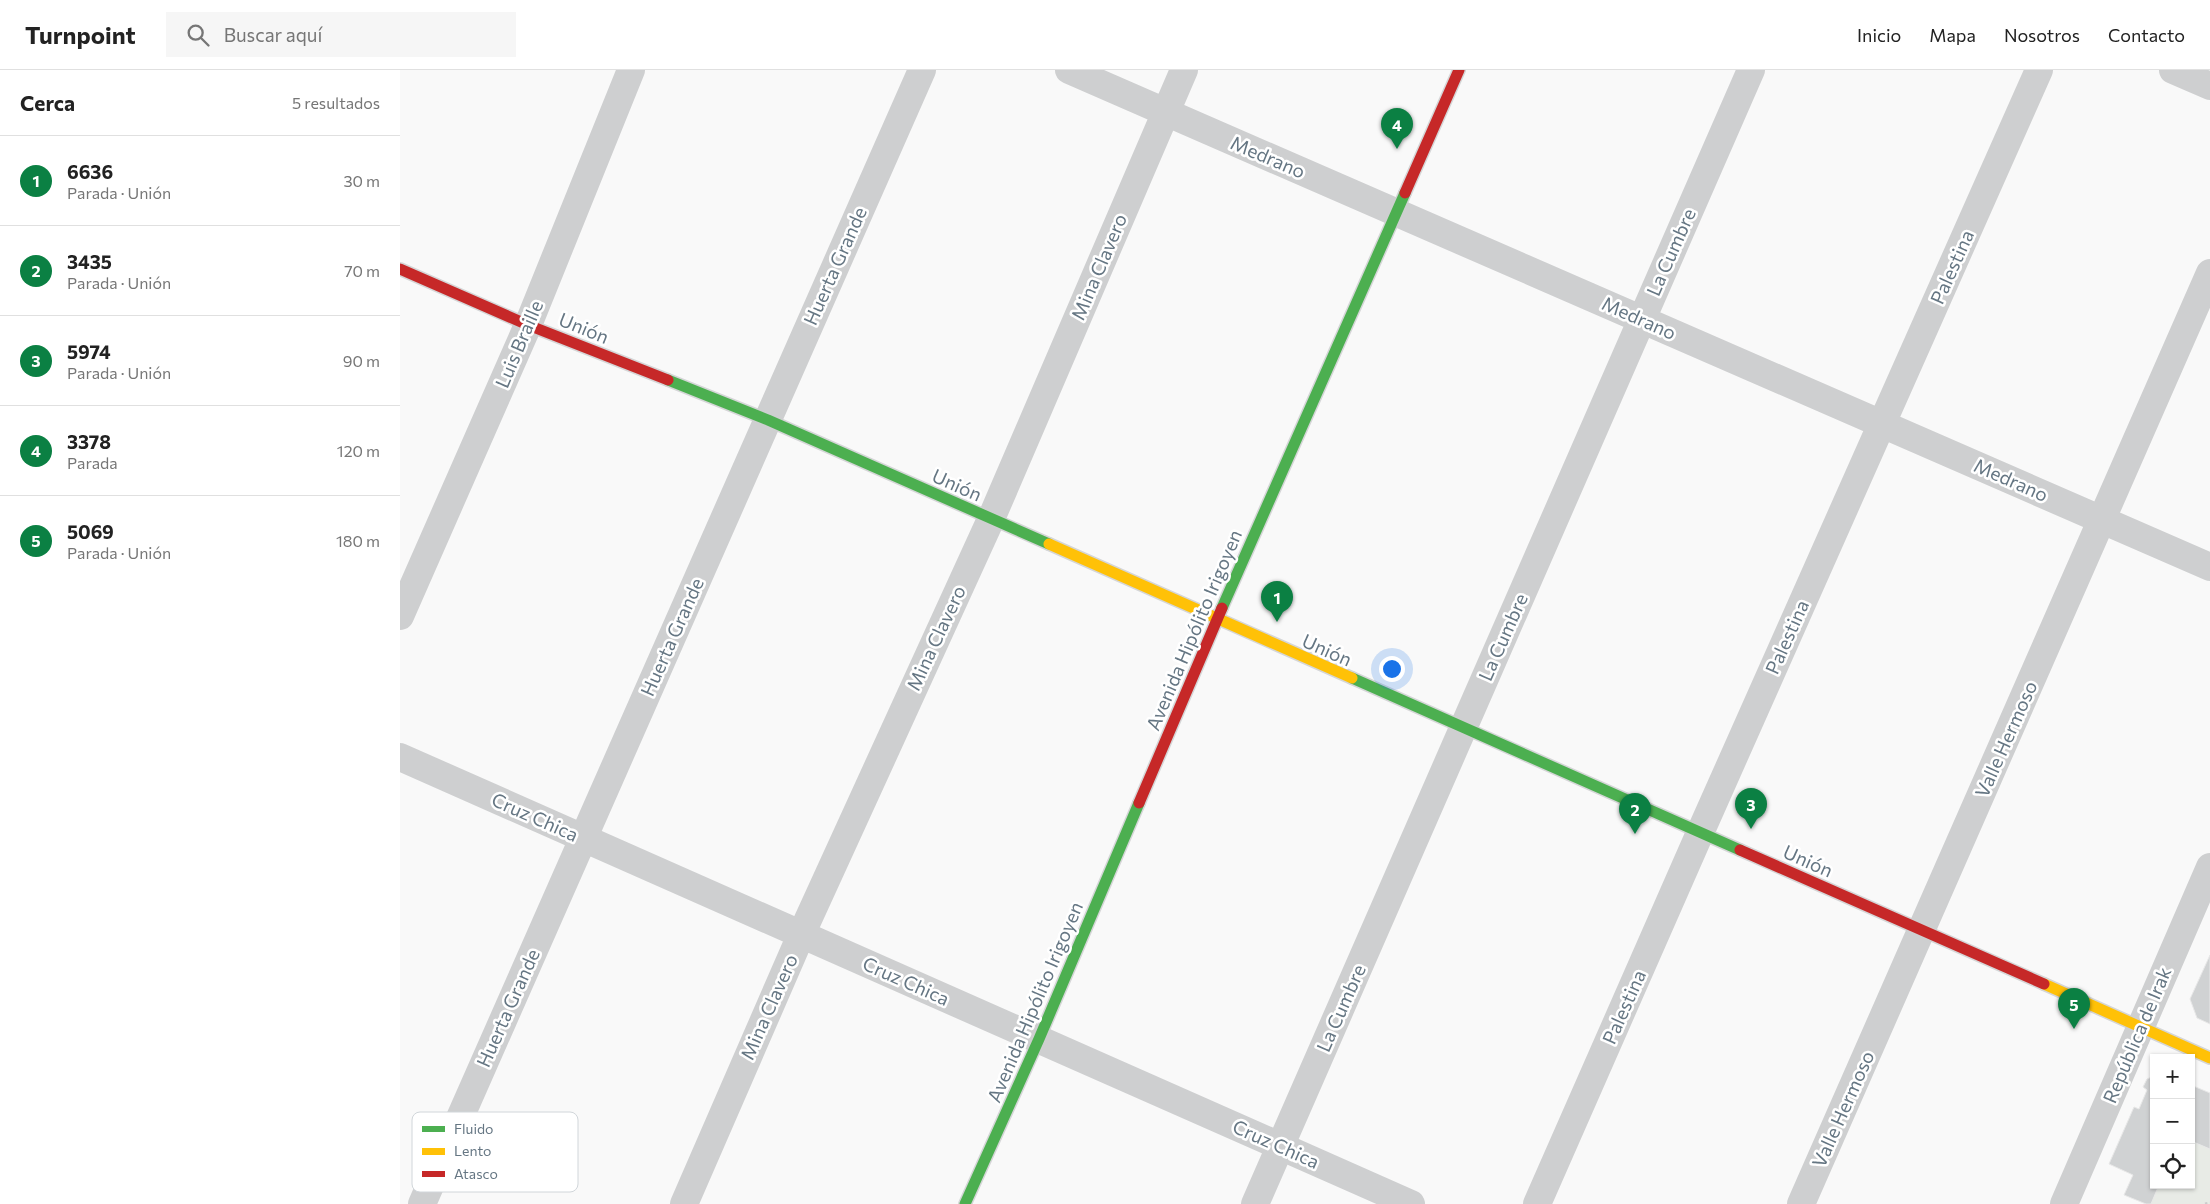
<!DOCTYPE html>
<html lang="es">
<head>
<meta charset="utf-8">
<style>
	body { margin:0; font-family:Commissioner,sans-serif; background:#f6f6f6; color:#222 }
	.controls { position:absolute; right:15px; bottom:15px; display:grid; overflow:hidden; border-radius:0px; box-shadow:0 1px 4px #0004 }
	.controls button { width:45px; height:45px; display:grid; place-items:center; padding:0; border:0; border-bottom:1px solid #e0e0e0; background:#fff; color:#222; font:25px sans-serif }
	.you { position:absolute; left:991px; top:598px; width:18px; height:18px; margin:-12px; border:4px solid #fff; border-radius:50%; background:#1a73e8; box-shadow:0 0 0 8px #1a73e833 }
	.badge { display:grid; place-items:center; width:32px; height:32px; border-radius:50%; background:#0b8043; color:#fff; font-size:16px; font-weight:700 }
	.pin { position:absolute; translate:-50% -41px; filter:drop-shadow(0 1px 2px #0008) }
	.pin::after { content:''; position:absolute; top:26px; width:18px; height:15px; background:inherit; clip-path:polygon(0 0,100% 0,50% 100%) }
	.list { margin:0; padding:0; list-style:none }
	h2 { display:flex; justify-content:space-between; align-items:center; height:65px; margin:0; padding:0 20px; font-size:21px }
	h2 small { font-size:16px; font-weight:400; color:#767676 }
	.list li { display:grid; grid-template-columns:32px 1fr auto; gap:15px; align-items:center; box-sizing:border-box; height:90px; padding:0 20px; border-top:1px solid #e0e0e0 }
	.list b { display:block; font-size:19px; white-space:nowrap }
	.list p { margin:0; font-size:16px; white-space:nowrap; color:#767676 }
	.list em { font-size:16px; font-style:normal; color:#767676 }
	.icon { flex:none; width:28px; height:28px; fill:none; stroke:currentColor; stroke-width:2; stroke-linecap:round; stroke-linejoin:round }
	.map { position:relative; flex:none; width:1810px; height:1134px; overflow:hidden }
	header { display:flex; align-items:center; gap:30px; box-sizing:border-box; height:70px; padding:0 25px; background:#fff; border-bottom:1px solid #e0e0e0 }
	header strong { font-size:24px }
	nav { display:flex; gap:28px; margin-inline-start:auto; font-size:18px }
	.search { width:350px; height:45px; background:#f6f6f6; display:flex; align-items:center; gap:12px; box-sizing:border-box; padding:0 18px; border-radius:0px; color:#767676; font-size:19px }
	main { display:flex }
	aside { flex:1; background:#fff }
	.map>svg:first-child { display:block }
</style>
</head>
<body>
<header>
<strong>Turnpoint</strong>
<div class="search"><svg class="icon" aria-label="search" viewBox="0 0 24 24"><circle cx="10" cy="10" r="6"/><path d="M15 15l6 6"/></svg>Buscar aquí</div>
<nav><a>Inicio</a><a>Mapa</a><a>Nosotros</a><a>Contacto</a></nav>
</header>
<main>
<aside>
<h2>Cerca<small>5 resultados</small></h2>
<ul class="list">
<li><span class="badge">1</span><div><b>6636</b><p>Parada · Unión</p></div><em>30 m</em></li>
<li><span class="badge">2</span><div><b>3435</b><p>Parada · Unión</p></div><em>70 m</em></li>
<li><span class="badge">3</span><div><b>5974</b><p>Parada · Unión</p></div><em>90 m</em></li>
<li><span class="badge">4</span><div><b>3378</b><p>Parada</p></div><em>120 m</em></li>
<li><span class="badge">5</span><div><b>5069</b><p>Parada · Unión</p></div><em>180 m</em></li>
</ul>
</aside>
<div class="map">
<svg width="1810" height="1134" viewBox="0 0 1810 1134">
	<rect width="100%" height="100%" fill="#f9f9f9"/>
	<!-- green -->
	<path fill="#e8ebe6" d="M1791 1071 1810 1079V1134H1751L1759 1115H1791Z"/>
	<!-- building -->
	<path fill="#d0d2d3" stroke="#e8e8e8" d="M1810 885V954L1797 948 1790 929Z
		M1754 1006V1115H1759L1751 1134H1746L1724 1125 1733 1105 1709 1094 1734 1037 1739 1039 1747 1020 1743 1017 1747 1009Z
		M1791 1015 1810 1023V1079L1791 1071Z"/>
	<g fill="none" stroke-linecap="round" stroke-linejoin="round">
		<!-- fast casing -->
		<g stroke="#d5d6d7" stroke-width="14">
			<path id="fast" d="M268 310 368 350 649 474
				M822 538 1005 123
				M952 608 1340 780
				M565 1134 639 969 739 733"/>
		</g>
		<!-- slow casing -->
		<g stroke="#d5d6d7" stroke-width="14">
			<path id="slow" d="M649 474 952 608
				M1644 914 1810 988"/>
		</g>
		<!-- jam casing -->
		<g stroke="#d5d6d7" stroke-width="14">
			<path id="jam" d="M1005 123 1059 0
				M0 199 128 255 268 310
				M739 733 822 538
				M1340 780 1644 914"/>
		</g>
		<!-- path -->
		<path stroke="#cbcccd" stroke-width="3" stroke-dasharray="2.5 2.5" stroke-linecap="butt" d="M1805 1134 1810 1133"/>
		<!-- street -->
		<path stroke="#cecfd0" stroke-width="28" d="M669 0 1810 497
			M1773 0 1810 16
			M0 546 128 255 231 0
			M0 687 1011 1134
			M22 1134 522 0
			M284 1134 401 865 591 449 784 0
			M855 1134 1351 0
			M1137 1134 1300 763 1639 0
			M1401 1134 1810 203
			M1664 1134 1810 797"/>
		<!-- fast -->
		<use href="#fast" stroke="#4caf50" stroke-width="11"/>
		<!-- slow -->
		<use href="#slow" stroke="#ffc107" stroke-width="11"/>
		<!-- jam -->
		<use href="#jam" stroke="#c62828" stroke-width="11"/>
	</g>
	<g text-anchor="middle" stroke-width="5" stroke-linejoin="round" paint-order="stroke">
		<!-- street labels -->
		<g font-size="19" fill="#657683" stroke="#fff">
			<text transform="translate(868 87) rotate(23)" y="7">Medrano</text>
			<text transform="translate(1271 182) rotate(-66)" y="7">La Cumbre</text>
			<text transform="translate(435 196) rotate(-66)" y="7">Huerta Grande</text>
			<text transform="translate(699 197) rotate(-67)" y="7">Mina Clavero</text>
			<text transform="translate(1552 197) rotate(-66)" y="7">Palestina</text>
			<text transform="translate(1239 248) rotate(24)" y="7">Medrano</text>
			<text transform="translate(184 258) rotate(22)" y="7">Unión</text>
			<text transform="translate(119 274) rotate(-67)" y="7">Luis Braille</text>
			<text transform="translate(1611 410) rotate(24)" y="7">Medrano</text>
			<text transform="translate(557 415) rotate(24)" y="7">Unión</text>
			<text transform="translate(794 560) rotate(-67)" y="7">Avenida Hipólito Irigoyen</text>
			<text transform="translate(272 567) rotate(-66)" y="7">Huerta Grande</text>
			<text transform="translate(1103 567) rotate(-66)" y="7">La Cumbre</text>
			<text transform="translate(1387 567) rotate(-66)" y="7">Palestina</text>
			<text transform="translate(536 568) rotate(-65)" y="7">Mina Clavero</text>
			<text transform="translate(927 580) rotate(24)" y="7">Unión</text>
			<text transform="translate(1606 669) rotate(-66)" y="7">Valle Hermoso</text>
			<text transform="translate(135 747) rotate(24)" y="7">Cruz Chica</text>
			<text transform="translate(1408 791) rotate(24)" y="7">Unión</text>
			<text transform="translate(506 911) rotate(24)" y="7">Cruz Chica</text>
			<text transform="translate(635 932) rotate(-67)" y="7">Avenida Hipólito Irigoyen</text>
			<text transform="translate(369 937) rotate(-66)" y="7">Mina Clavero</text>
			<text transform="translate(1224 937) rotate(-66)" y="7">Palestina</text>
			<text transform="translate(108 938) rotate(-66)" y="7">Huerta Grande</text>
			<text transform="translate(941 938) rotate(-66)" y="7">La Cumbre</text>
			<text transform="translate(1737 965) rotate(-67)" y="7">República de Irak</text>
			<text transform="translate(1443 1039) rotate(-66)" y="7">Valle Hermoso</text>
			<text transform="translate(876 1074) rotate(24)" y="7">Cruz Chica</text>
		</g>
	</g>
	<!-- legend -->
	<rect x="12" y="1042" width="166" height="80" rx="8" fill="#fff" stroke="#d1d6da" stroke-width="1"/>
	<rect x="22" y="1056" width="23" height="6" fill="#4caf50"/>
	<rect x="22" y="1078" width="23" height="7" fill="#ffc107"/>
	<rect x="22" y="1101" width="23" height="6" fill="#c62828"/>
	<g font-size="14" fill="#657683">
		<text x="54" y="1064">Fluido</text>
		<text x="54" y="1086">Lento</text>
		<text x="54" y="1109">Atasco</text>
	</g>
</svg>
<div class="controls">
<button>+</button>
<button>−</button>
<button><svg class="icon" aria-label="locate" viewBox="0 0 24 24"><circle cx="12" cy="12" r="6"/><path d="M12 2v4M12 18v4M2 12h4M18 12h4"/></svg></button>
</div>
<div class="you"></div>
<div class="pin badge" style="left:877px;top:552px">1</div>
<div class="pin badge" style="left:1235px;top:764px">2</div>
<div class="pin badge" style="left:1351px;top:759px">3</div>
<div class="pin badge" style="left:997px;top:79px">4</div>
<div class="pin badge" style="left:1674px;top:959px">5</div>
</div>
</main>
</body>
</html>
